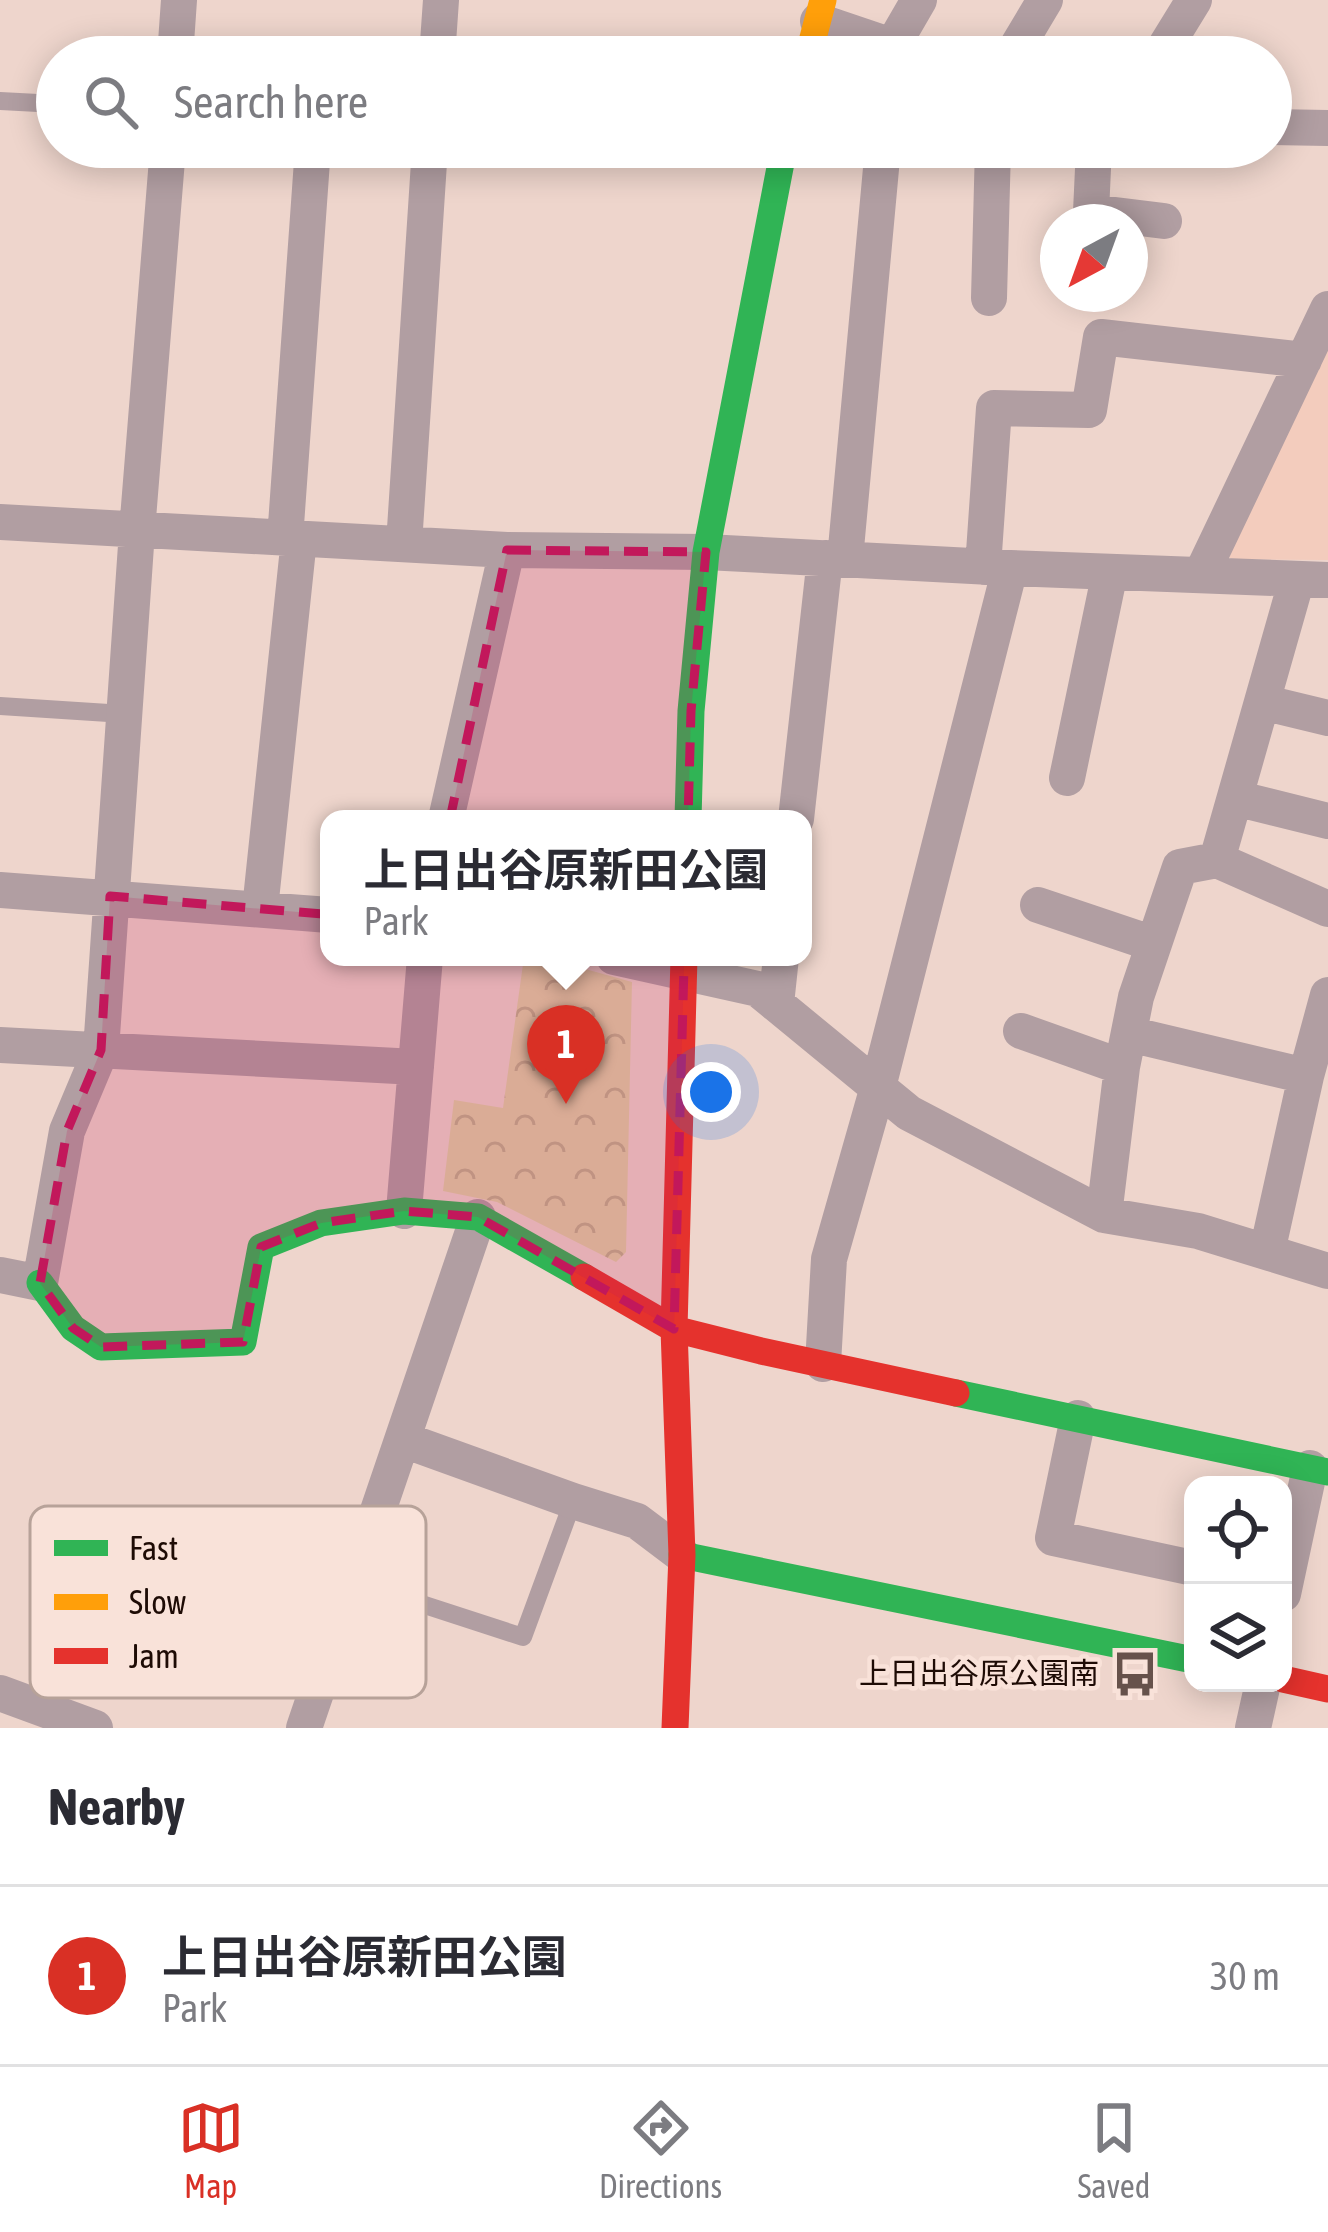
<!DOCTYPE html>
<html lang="en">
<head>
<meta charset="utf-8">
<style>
	body { margin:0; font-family:"Asap Condensed","Noto Sans JP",sans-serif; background:#f2f2f3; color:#2b2b33 }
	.controls { position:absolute; right:36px; bottom:36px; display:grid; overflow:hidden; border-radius:24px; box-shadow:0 6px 30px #0003 }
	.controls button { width:108px; height:108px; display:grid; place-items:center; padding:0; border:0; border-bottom:3px solid #e1e1e2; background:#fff; color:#2b2b33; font:60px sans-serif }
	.compass { position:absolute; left:1040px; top:204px; width:108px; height:108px; border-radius:50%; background:#fff; box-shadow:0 6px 30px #0003; rotate:221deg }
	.you { position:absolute; left:711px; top:1092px; width:42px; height:42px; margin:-30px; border:9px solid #fff; border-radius:50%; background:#1a73e8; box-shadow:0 0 0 18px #1a73e833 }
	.badge { display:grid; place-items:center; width:78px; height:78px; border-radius:50%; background:#d93025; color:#fff; font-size:39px; font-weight:700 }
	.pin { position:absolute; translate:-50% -99px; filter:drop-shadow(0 3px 6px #0008) }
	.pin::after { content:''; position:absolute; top:63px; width:42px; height:36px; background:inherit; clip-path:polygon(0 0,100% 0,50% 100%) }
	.popup { position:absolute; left:320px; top:810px; width:492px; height:156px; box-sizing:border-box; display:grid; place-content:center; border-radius:24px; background:#fff; filter:drop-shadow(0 3px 9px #0005); font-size:39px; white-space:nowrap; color:#7c7c81 }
	.popup b { font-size:45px; color:#2b2b33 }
	.popup::after { content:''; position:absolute; left:50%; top:100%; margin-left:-24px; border:24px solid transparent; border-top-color:#fff }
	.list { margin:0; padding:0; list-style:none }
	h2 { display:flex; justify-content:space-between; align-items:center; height:156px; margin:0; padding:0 48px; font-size:51px }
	h2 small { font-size:39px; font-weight:400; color:#7c7c81 }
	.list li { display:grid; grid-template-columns:78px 1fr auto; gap:36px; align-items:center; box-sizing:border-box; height:180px; padding:0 48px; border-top:3px solid #e1e1e2 }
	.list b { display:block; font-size:45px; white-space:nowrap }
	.list p { margin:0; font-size:39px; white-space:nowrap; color:#7c7c81 }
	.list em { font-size:39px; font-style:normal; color:#7c7c81 }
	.icon { flex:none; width:66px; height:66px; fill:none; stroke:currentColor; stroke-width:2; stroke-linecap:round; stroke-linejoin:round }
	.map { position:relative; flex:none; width:1328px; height:1728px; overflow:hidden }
	.search { position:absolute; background:#fff; box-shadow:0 6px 30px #0003; left:36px; right:36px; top:36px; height:132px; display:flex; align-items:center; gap:30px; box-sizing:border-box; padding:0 42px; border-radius:66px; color:#7c7c81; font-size:45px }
	.sheet { height:336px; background:#fff }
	nav { display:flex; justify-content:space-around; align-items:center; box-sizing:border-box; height:168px; border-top:3px solid #e1e1e2; background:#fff; font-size:33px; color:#7c7c81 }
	nav a { display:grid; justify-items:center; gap:6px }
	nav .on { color:#d93025 }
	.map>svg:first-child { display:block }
</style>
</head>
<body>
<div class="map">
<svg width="1328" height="1728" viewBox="0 0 1328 1728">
	<defs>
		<pattern id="park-crowns" width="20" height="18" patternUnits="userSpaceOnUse" patternTransform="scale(3)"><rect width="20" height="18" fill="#e0d1a6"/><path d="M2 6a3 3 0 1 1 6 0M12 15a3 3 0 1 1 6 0" fill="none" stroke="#c0b28d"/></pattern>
	</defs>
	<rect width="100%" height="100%" fill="#eed5cc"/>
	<!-- built -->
	<path fill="#f3ccbd" d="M1328 338V560L1231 559 1223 549Z"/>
	<!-- park -->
	<path fill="url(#park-crowns)" d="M524 957H542L632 982 626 1252 616 1262 497 1202 443 1191 454 1100 503 1108Z"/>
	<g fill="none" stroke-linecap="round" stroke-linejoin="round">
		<!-- lane -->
		<path stroke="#b19ea2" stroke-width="18" d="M0 101 57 104
			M0 706 124 714
			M354 1582 523 1637 573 1501"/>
		<!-- street -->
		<path stroke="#b19ea2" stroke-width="36" d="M818 21 892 46
			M175 57 179 0
			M437 57 441 0
			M886 57 919 0
			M1011 57 1045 0
			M1159 57 1194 0
			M1271 127 1328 128
			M1094 147 1091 212 1164 221
			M989 298 993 147
			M0 522 507 550 706 552 1010 568 1328 580
			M285 539 313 147
			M404 544 430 147
			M845 559 883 147
			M983 567 994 408 1089 410 1101 337 1304 360
			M1201 575 1328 309
			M1262 702 1328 718
			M1067 778 1110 572
			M1235 798 1328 821
			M446 819 507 550
			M796 819 825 558
			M1217 860 1328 909
			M0 890 329 915
			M1038 905 1154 944
			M260 909 299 539
			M614 957 758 989 909 1113 1104 1215 1198 1231 1328 1271
			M776 1004 781 957
			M1021 1031 1122 1067
			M1129 1034 1306 1076
			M0 1045 416 1067
			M404 1211 425 957
			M1104 1215 1122 1067 1136 997 1180 867 1217 860 1297 579
			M1267 1252 1306 1076 1328 995
			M0 1275 40 1283 67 1131 101 1050 137 531 168 147
			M823 1364 829 1259 878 1087 1010 568
			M1078 1418 1053 1538 1193 1568
			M404 1440 573 1501 637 1521 682 1555
			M1283 1594 1310 1468
			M0 1693 95 1728
			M304 1728 478 1217
			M1253 1728 1263 1683"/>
		<!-- fast -->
		<path stroke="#30b455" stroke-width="27" d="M688 819 691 711 706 552 784 147
			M40 1283 73 1328 101 1347 243 1342 261 1247 321 1223 404 1211 478 1217 584 1277
			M956 1393 1328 1472
			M682 1555 1193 1660"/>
		<!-- slow -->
		<path stroke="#ff9f0a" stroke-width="27" d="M808 57 823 0"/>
		<!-- jam -->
		<path stroke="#e5322d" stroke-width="27" d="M584 1277 674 1329 761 1351 956 1393
			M1283 1679 1328 1689
			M675 1728 682 1555 674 1329 684 957"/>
	</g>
	<!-- marked area -->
	<path fill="#c2185b" fill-opacity="0.2" stroke="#c2185b" stroke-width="9" stroke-dasharray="24 15" stroke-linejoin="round" d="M507 550 706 552 691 711 674 1329 478 1217 404 1211 321 1223 261 1247 243 1342 101 1347 73 1328 40 1283 67 1131 101 1050 110 896 428 923Z"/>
	<!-- icons -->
	<defs>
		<g id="bus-bare" transform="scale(3.6)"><path d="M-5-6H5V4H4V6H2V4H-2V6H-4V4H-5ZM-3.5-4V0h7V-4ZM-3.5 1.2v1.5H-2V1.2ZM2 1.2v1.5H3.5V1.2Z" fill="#67524b" stroke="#f9e2d9" stroke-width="2.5" paint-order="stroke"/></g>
	</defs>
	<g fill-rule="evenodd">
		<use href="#bus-bare" x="1135" y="1674"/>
	</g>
	<g text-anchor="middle" stroke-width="9" stroke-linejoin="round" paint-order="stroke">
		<!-- poi labels -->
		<g font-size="30" fill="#1e0b05" stroke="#f9e2d9" text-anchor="end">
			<text x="1099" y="1684">上日出谷原公園南</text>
		</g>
	</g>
	<!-- legend -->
	<rect x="30" y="1506" width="396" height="192" rx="18" fill="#f9e2d9" stroke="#b7a299" stroke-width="3"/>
	<rect x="54" y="1540" width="54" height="16" fill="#30b455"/>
	<rect x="54" y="1594" width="54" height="16" fill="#ff9f0a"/>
	<rect x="54" y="1648" width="54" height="16" fill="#e5322d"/>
	<g font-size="33" fill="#1e0b05">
		<text x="129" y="1560">Fast</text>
		<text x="129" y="1614">Slow</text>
		<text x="129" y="1668">Jam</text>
	</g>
</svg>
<div class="controls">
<button><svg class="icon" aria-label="locate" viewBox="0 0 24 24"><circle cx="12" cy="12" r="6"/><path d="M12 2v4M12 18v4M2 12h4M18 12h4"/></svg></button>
<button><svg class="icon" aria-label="layers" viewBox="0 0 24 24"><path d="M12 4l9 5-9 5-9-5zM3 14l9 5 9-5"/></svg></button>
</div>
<svg class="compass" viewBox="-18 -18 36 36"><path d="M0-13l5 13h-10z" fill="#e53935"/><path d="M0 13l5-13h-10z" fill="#7c7c81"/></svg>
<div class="you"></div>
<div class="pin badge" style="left:566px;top:1104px">1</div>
<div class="popup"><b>上日出谷原新田公園</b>Park</div>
<div class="search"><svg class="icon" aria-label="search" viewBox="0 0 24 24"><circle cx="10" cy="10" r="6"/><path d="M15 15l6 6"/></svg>Search here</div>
</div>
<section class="sheet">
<h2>Nearby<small></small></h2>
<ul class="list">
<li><span class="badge">1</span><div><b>上日出谷原新田公園</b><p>Park</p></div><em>30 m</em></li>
</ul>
</section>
<nav>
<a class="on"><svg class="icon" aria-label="map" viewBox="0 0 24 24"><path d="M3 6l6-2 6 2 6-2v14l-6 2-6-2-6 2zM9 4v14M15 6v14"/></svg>Map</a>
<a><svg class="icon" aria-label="directions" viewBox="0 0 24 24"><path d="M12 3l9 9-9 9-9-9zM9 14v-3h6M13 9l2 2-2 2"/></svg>Directions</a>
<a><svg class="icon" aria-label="saved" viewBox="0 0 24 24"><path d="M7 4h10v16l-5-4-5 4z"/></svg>Saved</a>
</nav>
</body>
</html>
